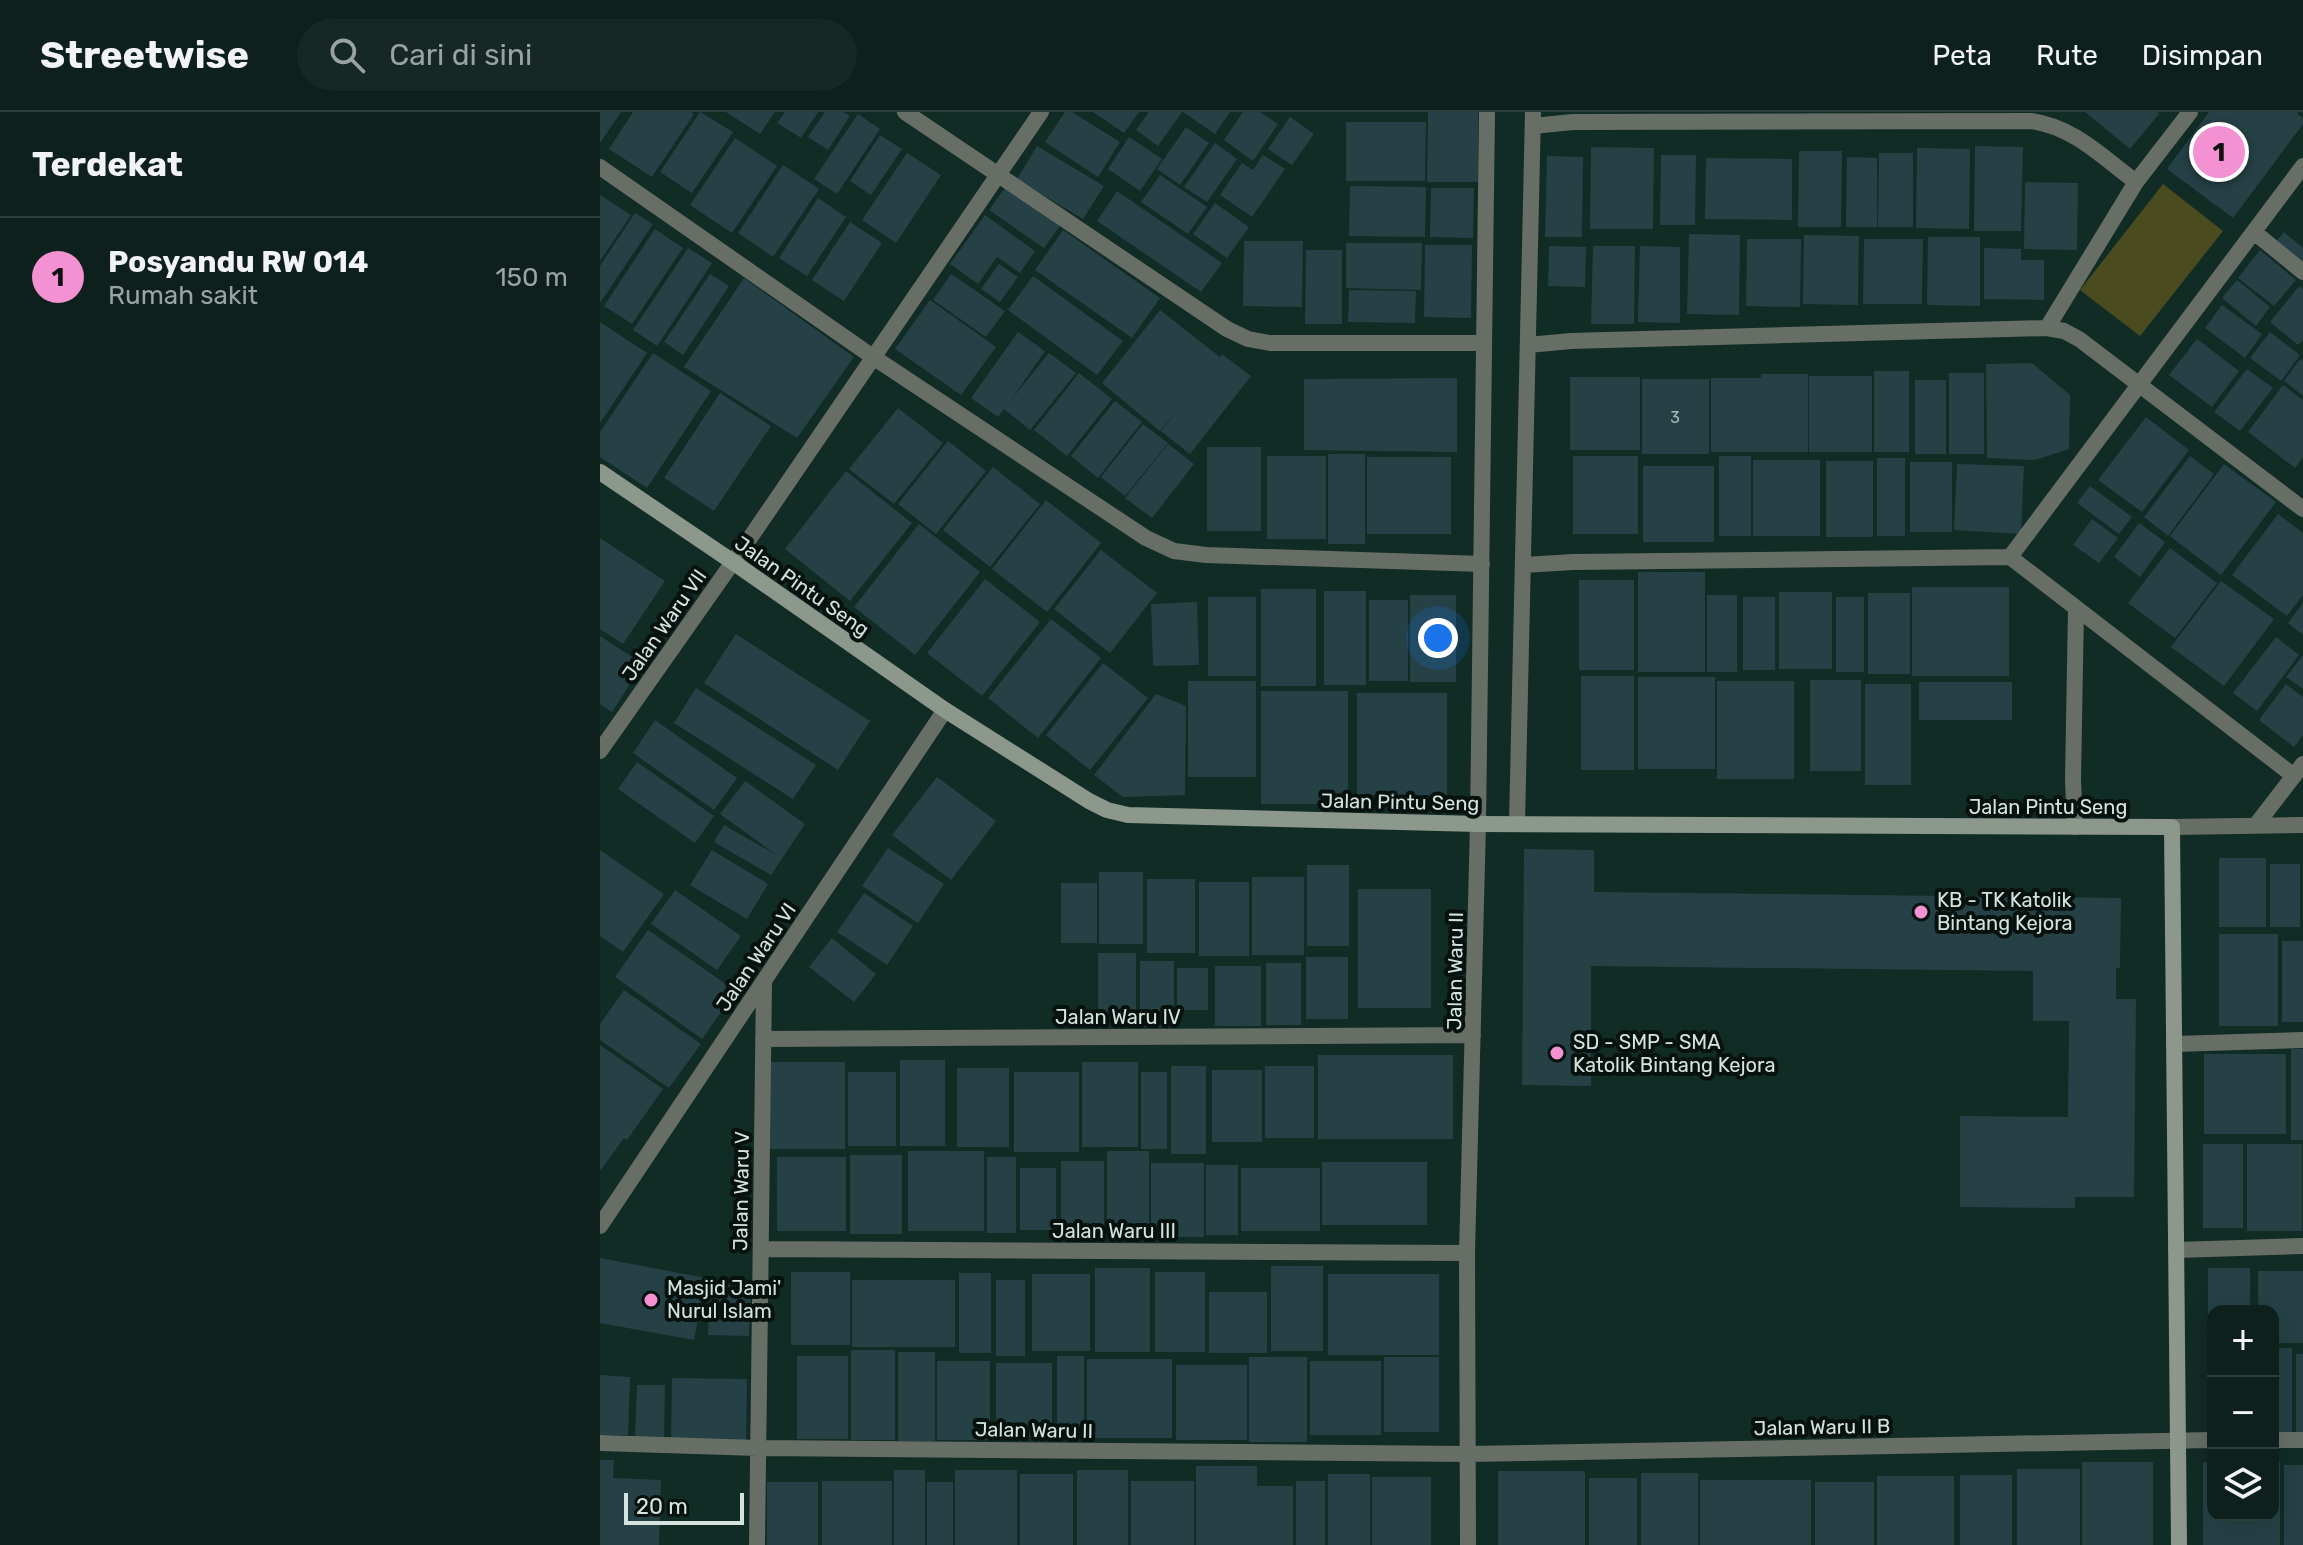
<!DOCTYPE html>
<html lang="id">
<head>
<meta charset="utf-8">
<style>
	body { margin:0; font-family:Rubik,sans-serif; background:#162825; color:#f1f3f6 }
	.controls { position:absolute; right:24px; bottom:24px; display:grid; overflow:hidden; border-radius:16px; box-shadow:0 8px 32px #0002 }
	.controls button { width:72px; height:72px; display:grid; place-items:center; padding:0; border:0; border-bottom:2px solid #2d3e3b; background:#0d201c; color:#f1f3f6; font:40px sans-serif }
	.scale { position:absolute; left:24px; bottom:20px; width:120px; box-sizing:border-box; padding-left:8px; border:4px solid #d4e3de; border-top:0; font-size:22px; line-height:28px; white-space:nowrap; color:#d4e3de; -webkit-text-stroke:6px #07110e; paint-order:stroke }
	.you { position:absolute; left:838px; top:526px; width:28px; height:28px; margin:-20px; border:6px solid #fff; border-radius:50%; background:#1a73e8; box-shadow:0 0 0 12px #1a73e833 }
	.badge { display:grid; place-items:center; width:52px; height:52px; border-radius:50%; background:#f491d3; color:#111; font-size:26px; font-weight:700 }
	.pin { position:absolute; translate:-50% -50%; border:4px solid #fff; box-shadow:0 2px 8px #0006 }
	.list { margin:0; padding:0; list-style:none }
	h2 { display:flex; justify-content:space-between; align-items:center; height:104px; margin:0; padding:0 32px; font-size:34px }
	h2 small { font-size:26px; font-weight:400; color:#9aa3a3 }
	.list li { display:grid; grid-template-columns:52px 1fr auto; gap:24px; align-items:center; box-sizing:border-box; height:120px; padding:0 32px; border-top:2px solid #2d3e3b }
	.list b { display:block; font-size:30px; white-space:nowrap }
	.list p { margin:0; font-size:26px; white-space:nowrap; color:#9aa3a3 }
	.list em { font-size:26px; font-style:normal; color:#9aa3a3 }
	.icon { flex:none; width:44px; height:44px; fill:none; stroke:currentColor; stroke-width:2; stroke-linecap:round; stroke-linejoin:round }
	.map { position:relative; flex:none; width:1703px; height:1433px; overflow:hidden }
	header { display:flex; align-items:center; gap:48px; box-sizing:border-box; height:112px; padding:0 40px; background:#0d201c; border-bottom:2px solid #2d3e3b }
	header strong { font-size:38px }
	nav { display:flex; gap:44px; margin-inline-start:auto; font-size:28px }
	.search { width:560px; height:72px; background:#162825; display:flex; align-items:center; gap:20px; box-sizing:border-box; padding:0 28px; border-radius:44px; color:#9aa3a3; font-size:30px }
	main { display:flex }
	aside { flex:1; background:#0d201c }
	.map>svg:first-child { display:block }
</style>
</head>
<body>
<header>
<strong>Streetwise</strong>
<div class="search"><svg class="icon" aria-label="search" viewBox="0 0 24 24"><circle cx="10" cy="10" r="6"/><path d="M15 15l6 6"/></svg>Cari di sini</div>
<nav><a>Peta</a><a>Rute</a><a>Disimpan</a></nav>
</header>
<main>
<aside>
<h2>Terdekat<small></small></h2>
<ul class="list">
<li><span class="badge">1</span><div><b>Posyandu RW 014</b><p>Rumah sakit</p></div><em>150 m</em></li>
</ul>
</aside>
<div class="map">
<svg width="1703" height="1433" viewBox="0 0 1703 1433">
	<rect width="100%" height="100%" fill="#112b25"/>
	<!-- pitch -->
	<path fill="#4a4b1f" d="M1563 72 1623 119 1540 224 1480 178Z"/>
	<!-- building -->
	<path fill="#254146" d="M0 0H21L0 31Z
		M33 0H91L94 2 52 65 9 37Z
		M100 0 133 20 92 81 60 60Z
		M126 0H175L160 22Z
		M185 0H218L201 26 177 11Z
		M225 0H243L250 4 228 38 208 25Z
		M465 0H472L520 30 498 65 445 30Z
		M493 0H539L524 21Z
		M549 0H582L558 34 536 18Z
		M583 0H630L615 22Z
		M643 0H660L678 12 653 49 624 28Z
		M828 0H878V70H827Z
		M1485 0H1557L1559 2 1530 37Z
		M1609 0H1698L1697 2 1703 6V12L1633 106 1567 57Z
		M258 2 280 17 237 82 214 67Z
		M690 5 714 22 692 53 668 37Z
		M746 10H826L825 69H746Z
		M586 15 609 31 580 73 557 57Z
		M280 23 302 37 271 83 250 69Z
		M529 25 562 47 540 79 508 57Z
		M135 26 177 54 132 121 90 93Z
		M615 31 637 47 607 90 584 75Z
		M437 34 504 74 483 107 417 67Z
		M1375 34 1423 35 1421 119H1374Z
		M991 35 1054 36 1053 117H990Z
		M1317 36 1370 37 1369 117 1316 116Z
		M1199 39H1242L1241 115H1198Z
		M307 41 341 63 296 131 262 108Z
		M1279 41H1313V115H1278Z
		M663 43 685 57 652 105 620 83 642 51 653 58Z
		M1061 43H1096L1095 113H1060Z
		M947 44 983 45 982 125H945Z
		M1247 45 1277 46V115H1246Z
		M1106 46 1192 47V108L1105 107Z
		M183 53 219 77 173 145 138 121Z
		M560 63 607 95 588 122 541 90Z
		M1425 70 1478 71 1477 138 1424 137Z
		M407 73 462 111 444 136 389 98Z
		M750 74 826 75 825 125 749 124Z
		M831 76H874L873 126 830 125Z
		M517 79 622 151 601 180 497 109Z
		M0 83 31 103 0 149Z
		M218 86 246 105 207 164 179 146Z
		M615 91 649 115 627 146 593 122Z
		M35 101 53 112 0 191V154Z
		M385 103 435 139 420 161 397 145 378 172 350 152Z
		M250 110 282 131 244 189 212 168Z
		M55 117 83 136 32 212 4 194Z
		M463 118 560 186 532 226 435 158Z
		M1684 120 1703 136V153L1675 131Z
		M1089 122 1140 123 1139 203 1087 202Z
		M1204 123 1259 124 1258 193 1203 192Z
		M1328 125H1380V194L1327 193Z
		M1147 127H1201L1200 195 1146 194Z
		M1264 127H1323L1322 192H1263Z
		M644 129H703L702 195 643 194Z
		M746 131H822L821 178 746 176Z
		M825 133H872L871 206 824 205Z
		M949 134 986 135 985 175 948 174Z
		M993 134H1035L1034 212H991Z
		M1040 134 1080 135V211L1038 210Z
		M88 136 112 151 57 234 33 218Z
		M1384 136 1421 137V148H1444V188L1384 187Z
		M706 138H742V212H705Z
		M1660 138 1696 168 1674 194 1638 166Z
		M399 152 418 165 400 190 381 177Z
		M110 162 129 174 83 243 64 230Z
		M351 162 405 199 386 225 333 188Z
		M433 164 523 229 497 263 408 198Z
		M144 166 254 245 197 326 84 255Z
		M1637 168 1670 195 1656 214 1622 186Z
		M1699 174 1703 177V228L1698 233 1670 210Z
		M749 178 816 179 815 211 748 210Z
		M330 188 396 235 361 283 295 237Z
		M1622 193 1662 222 1645 246 1605 216Z
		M560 198 620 245 622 242 651 264 590 342 561 319 582 293 560 319 502 271Z
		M0 210 47 241 0 311Z
		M418 220 445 239 411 288 449 241 476 261 430 318 404 297 398 305 371 286Z
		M1670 220 1700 243 1681 269 1650 246Z
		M1597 227 1639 259 1612 295 1569 263Z
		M53 241 111 279 47 376 0 345V320Z
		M1700 247 1703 249V284L1684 269Z
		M1432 251 1470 283 1469 337 1435 348 1387 346 1386 252Z
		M1647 257 1673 276 1640 319 1614 300Z
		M1274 259H1309V340H1274Z
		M479 261 512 287 467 344 434 318Z
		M1349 261H1384V342H1349Z
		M1161 262H1208V340H1111V266H1161Z
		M1209 264H1272V340H1209Z
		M970 265H1040V338H970Z
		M857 266V340L704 338V267Z
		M1042 267H1109V342H1042Z
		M1315 268H1346V342H1315Z
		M1683 273 1703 288V345L1695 356 1648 320Z
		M120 281 171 314 114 399 64 366Z
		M515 289 542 310 498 366 471 344Z
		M298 296 343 331 294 392 249 357Z
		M1546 305 1589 338 1542 400 1498 368Z
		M543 312 568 331 525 384 501 365Z
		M348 329 386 359 336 422 298 392Z
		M568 332 594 352 552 406 525 386Z
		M607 335H661V419H607Z
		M728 342H765V432H728Z
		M667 344H726V427H667Z
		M973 344H1038V422H973Z
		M1119 344H1151V424H1119Z
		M1590 344 1614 362 1568 424 1544 405Z
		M767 345H851V422H767Z
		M1277 346H1305V424H1277Z
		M1153 348H1220V424H1153Z
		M1226 349H1273V425H1226Z
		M1310 350H1352V420H1310Z
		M1357 352 1424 354 1421 422 1354 418Z
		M1624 352 1676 390 1621 463 1570 424Z
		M1043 354H1114V430H1043Z
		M393 355 440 392 390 455 343 418Z
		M246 359 312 411 250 489 185 437Z
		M1490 374 1532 405 1519 422 1477 391Z
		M446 388 501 431 447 500 392 457Z
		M1678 402 1703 421V483L1687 504 1632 463Z
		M1492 407 1518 426 1499 451 1473 433Z
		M1539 411 1565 430 1540 465 1514 445Z
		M319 412 380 460 315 543 254 495Z
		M0 426 65 469 23 532 0 517Z
		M1570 436 1617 471 1575 526 1528 491Z
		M501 438 557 481 510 541 454 497Z
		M1038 460H1105V560H1038Z
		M385 467 440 510 382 584 327 541Z
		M979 468H1034V558H979Z
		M1621 469 1674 507 1624 574 1571 535Z
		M1312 475H1409V564H1312Z
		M661 477H716V574H661Z
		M724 479H766V573H724Z
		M1179 480H1232V557H1179Z
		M1268 481H1310V562H1268Z
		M810 483H856V570H810Z
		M1107 483H1137V560H1107Z
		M608 485H656V564H608Z
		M1143 485H1175V558H1143Z
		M1236 485H1264V560H1236Z
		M769 488H808V569H769Z
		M597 490 599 553 553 554 551 492Z
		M1703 491V523L1688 511Z
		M451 507 501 546 438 626 388 586Z
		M136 522 270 609 238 658 104 571Z
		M0 524 43 552 12 600 0 592Z
		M1676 525 1699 543 1657 599 1633 581Z
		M1703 543V577L1686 565Z
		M503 551 548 586 490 658 446 623Z
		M981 564H1034V658H981Z
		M1038 565H1115V657H1038Z
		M1210 568H1261V659H1210Z
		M588 569H656V665H588Z
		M1117 569H1194V667H1117Z
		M1319 570H1412V608H1319Z
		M1265 572H1311V673H1265Z
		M1686 572 1703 585V623L1694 635 1659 608Z
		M96 576 216 653 193 687 74 611Z
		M661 579H748V692H661Z
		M757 581H847V683H757Z
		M556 582 586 594 585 683 523 685 494 663Z
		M55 608 137 666 114 698 33 641Z
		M37 650 114 704 95 731 18 677Z
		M337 665 396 709 351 768 292 723Z
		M145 669 205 712 171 763 114 730 124 713 178 744 120 702Z
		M288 736 344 772 318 811 262 774Z
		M924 737 994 738V780L1521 786 1520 856H1516V887H1536L1534 1085H1475V1096L1360 1095V1004L1468 1005 1469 909H1433V859L991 854V974L922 973Z
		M0 738 64 782 23 840 0 824Z
		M112 738 168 772 147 807 90 773Z
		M1619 746H1666V815H1619Z
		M1670 752H1700V815H1670Z
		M707 753H749V834H707Z
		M499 760H543V832H499Z
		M652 765H704V843H652Z
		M547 767H595V841H547Z
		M599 770H649V844H599Z
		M461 771H497V831H461Z
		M758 777H831V896H758Z
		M75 778 141 824 117 858 51 812Z
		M264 781 313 814 287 853 237 820Z
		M48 818 136 879 102 927 15 865Z
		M1619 822H1678V914H1619Z
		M232 826 276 862 254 890 209 855Z
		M1682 829H1703V910H1682Z
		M498 841H536V907H498Z
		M706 845H748V907H706Z
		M540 849H574V915H540Z
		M666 851H701V913H666Z
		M615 854H661V914H615Z
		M577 856H608V898H577Z
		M24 878 101 932 69 976 0 928V912Z
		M0 933 63 977 27 1028 24 1026 0 1059Z
		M1691 937H1703V1028H1691Z
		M1604 942H1686V1022H1604Z
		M718 943H853V1027H718Z
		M300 948H345V1034H300Z
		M166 950H245V1037H166Z
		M482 950H538V1035H482Z
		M571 954H606V1042H571Z
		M665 954H714V1026H665Z
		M357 956H409V1035H357Z
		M612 958H662V1030H612Z
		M248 960H296V1034H248Z
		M414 960H479V1040H414Z
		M541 960H567V1037H541Z
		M1603 1032H1643V1116H1603Z
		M1647 1032H1702V1119H1647Z
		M308 1039H384V1119H308Z
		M507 1039H549V1123H507Z
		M250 1043H302V1122H250Z
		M177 1045H246V1119H177Z
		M387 1045H416V1121H387Z
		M461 1049H504V1121H461Z
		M722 1050H827V1113H722Z
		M551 1051H604V1125H551Z
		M606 1053H638V1123H606Z
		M420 1056H456V1118H420Z
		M641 1056H720V1119H641Z
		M0 1146 106 1166 94 1228 0 1211Z
		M671 1154H723V1239H671Z
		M495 1156H550V1240H495Z
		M1608 1156H1650V1199H1613V1228H1608Z
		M1658 1159H1703V1231H1673V1199H1658Z
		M191 1160H250V1233H191Z
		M555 1160H605V1240H555Z
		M359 1161H391V1241H359Z
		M432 1162H490V1239H432Z
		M728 1162H839V1243H728Z
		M110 1168 151 1170 149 1224 108 1223Z
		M252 1168H355V1235H252Z
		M396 1168H425V1244H396Z
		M609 1180H667V1241H609Z
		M1673 1236H1692V1323H1673Z
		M251 1238H295V1328H251Z
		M298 1240H335V1329H298Z
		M1696 1242H1703V1321H1696Z
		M197 1244H248V1327H197Z
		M457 1244H484V1326H457Z
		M649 1245H707V1330H649Z
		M784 1245H839V1320H784Z
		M487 1247H572V1326H487Z
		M337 1249H390V1328H337Z
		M710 1249H781V1323H710Z
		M396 1251H452V1326H396Z
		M576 1253H647V1328H576Z
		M0 1263 30 1265 28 1323H0Z
		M72 1266 147 1267 146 1330 71 1328Z
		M37 1273H65L64 1330 35 1329Z
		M0 1348H14L13 1366 61 1368 59 1433H0Z
		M1482 1350H1553V1433H1482Z
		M1603 1350H1613V1403H1673V1350H1680V1433H1603Z
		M1684 1353H1703V1433H1684Z
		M596 1354H657V1374H693V1433H596Z
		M1417 1357H1480V1433H1417Z
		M294 1358H325V1433H294Z
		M355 1358H417V1433H355Z
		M477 1358H528V1433H477Z
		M898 1359H985V1433H898Z
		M1041 1361H1098V1433H1041Z
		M420 1362H473V1433H420Z
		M728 1362H770V1433H728Z
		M1360 1363H1412V1433H1360Z
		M1277 1364H1354V1433H1277Z
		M772 1365H831V1433H772Z
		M989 1366H1037V1433H989Z
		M1100 1368H1211V1433H1100Z
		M222 1369H292V1433H222Z
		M531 1369H594V1433H531Z
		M696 1369H725V1433H696Z
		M167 1370H218V1433H167Z
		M327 1370H353V1433H327Z
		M1215 1370H1274V1433H1215Z"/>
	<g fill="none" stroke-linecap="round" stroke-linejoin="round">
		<!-- street -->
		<path stroke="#676e66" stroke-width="16" d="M305 0 627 217 648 227 670 231H884
			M933 14 973 10 1431 9C1474 15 1502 45 1536 70
			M0 55 273 245 546 426 574 439 606 443 882 452
			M1654 120 1703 160
			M1447 216 1536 70 1590 0
			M928 233 971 229 1447 216 1464 219 1479 227 1703 397
			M1410 445 1703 54
			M923 453 973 450 1410 445 1694 664
			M0 639 152 423 441 0
			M917 712 933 0
			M1656 713 1703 652
			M1475 715 1473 668 1476 496
			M1572 715 1703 713
			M163 927 873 923
			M1574 932 1703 928
			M0 1114 345 598
			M161 1137 867 1141
			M1576 1138 1703 1134
			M1673 1328H1703
			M0 1331 158 1336 868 1342 1613 1328
			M157 1433 164 871
			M868 1433 867 1141 878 712 887 0"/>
		<!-- secondary -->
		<path stroke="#8c988b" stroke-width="16" d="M0 360 133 450 345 598 489 689 507 698 528 703 878 712 1572 715 1579 1433"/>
	</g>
	<!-- markers -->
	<g fill="#f491d3" stroke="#07110e" stroke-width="3">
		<circle cx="1321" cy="800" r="8"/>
		<circle cx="957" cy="941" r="8"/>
		<circle cx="51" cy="1188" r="8"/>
	</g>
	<g text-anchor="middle" stroke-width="8" stroke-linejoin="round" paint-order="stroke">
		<!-- number labels -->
		<g font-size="16" fill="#a8bab8">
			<text x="1075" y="311">3</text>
		</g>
		<!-- street labels -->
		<g font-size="20" fill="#d4e3de" stroke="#07110e">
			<text transform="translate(202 474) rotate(35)" y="7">Jalan Pintu Seng</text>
			<text transform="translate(64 513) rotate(-55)" y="7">Jalan Waru VII</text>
			<text transform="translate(800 690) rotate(1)" y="7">Jalan Pintu Seng</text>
			<text x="1448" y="702">Jalan Pintu Seng</text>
			<text transform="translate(156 845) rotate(-56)" y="7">Jalan Waru VI</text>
			<text transform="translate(855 859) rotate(-89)" y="7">Jalan Waru II</text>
			<text x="518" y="912">Jalan Waru IV</text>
			<text transform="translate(141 1079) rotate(-89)" y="7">Jalan Waru V</text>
			<text x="514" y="1126">Jalan Waru III</text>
			<text transform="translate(1222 1315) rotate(-1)" y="7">Jalan Waru II B</text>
			<text transform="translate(434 1318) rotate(1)" y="7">Jalan Waru II</text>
		</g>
		<!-- poi labels -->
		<g font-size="20" fill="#d4e3de" stroke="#07110e" text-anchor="start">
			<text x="1337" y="795">KB - TK Katolik<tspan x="1337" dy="23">Bintang Kejora</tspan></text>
			<text x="973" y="937">SD - SMP - SMA<tspan x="973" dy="23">Katolik Bintang Kejora</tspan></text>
			<text x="67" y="1183">Masjid Jami'<tspan x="67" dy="23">Nurul Islam</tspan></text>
		</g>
	</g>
</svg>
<div class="controls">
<button>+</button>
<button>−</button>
<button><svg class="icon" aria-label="layers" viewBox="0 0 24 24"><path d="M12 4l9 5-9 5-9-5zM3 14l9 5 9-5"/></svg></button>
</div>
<div class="scale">20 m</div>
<div class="you"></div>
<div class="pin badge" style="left:1619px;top:40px">1</div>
</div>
</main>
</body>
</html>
